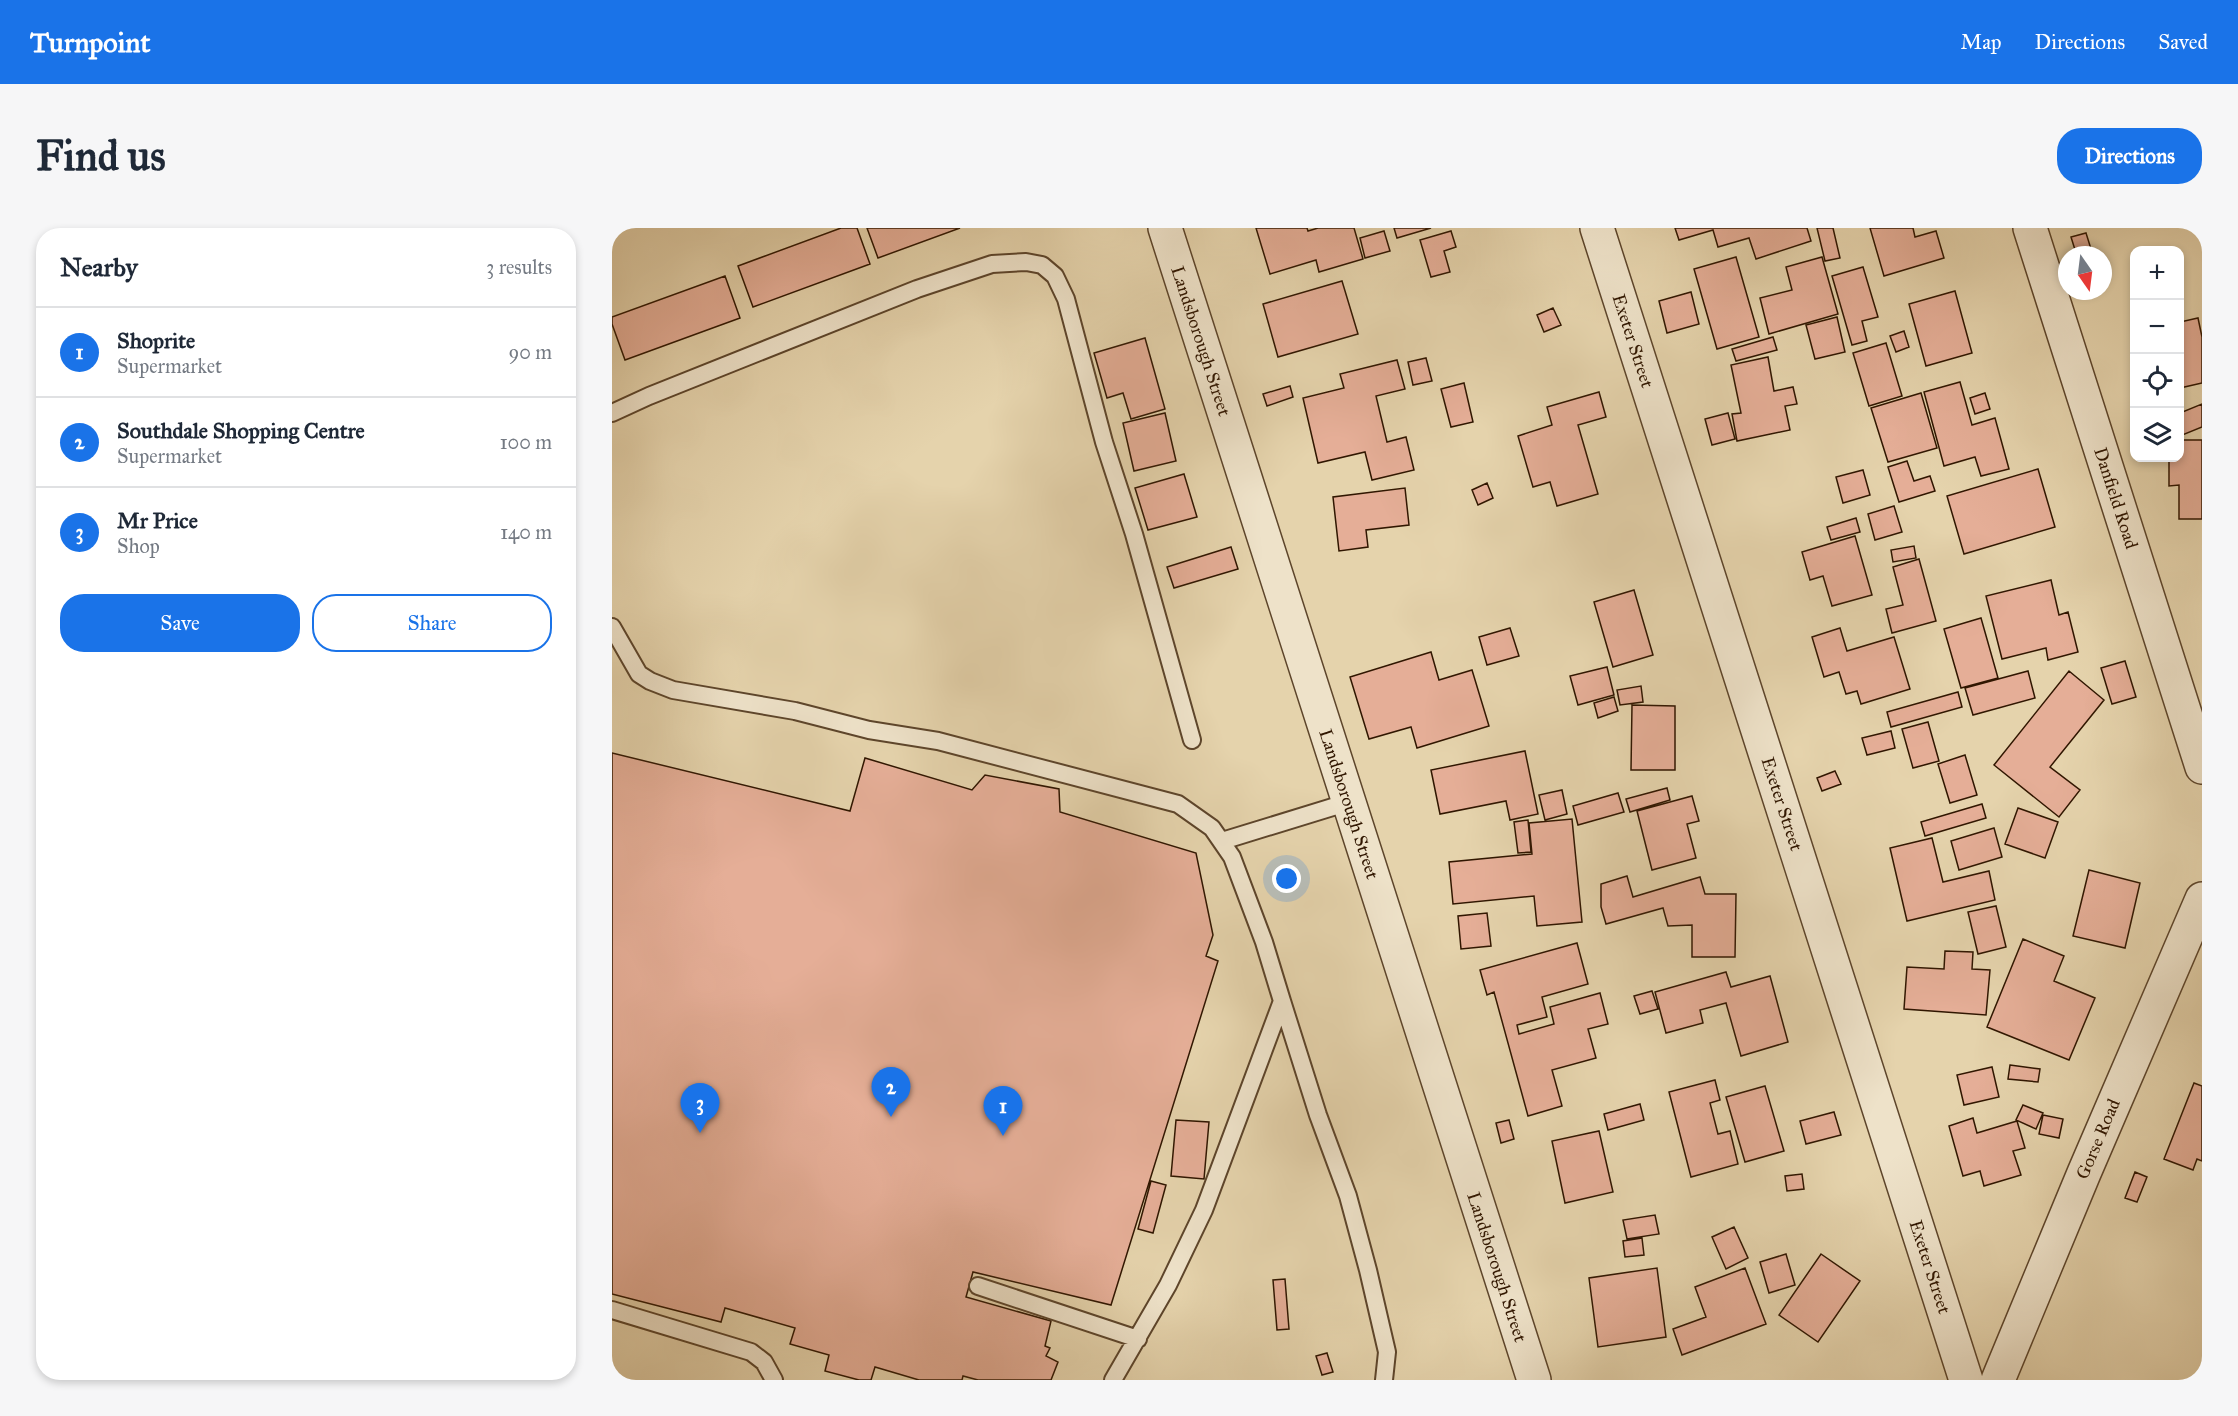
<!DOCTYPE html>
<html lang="en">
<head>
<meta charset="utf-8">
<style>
	body { margin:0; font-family:"IM FELL Great Primer",serif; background:#f6f6f7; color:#1f2937 }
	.controls { position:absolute; right:18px; top:18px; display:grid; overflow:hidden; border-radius:12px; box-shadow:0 3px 9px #0003 }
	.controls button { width:54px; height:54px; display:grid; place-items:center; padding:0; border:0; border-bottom:2px solid #e0e1e3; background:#fff; color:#1f2937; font:30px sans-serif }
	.compass { position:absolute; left:1446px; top:18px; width:54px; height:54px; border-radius:50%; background:#fff; box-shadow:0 3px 9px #0003; rotate:166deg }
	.you { position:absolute; left:675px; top:651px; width:21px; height:21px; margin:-15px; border:4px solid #fff; border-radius:50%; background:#1a73e8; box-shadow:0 0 0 9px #1a73e833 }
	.badge { display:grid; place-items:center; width:39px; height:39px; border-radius:50%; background:#1a73e8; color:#fff; font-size:20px; font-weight:700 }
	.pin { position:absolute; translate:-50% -50px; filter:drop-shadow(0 2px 3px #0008) }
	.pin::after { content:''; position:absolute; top:32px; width:21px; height:18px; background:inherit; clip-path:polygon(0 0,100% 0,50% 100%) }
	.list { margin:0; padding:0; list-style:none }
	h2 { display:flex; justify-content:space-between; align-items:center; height:78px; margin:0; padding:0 24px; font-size:26px }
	h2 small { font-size:20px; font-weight:400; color:#747a83 }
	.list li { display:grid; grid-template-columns:39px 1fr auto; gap:18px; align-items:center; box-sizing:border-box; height:90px; padding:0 24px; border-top:2px solid #e0e1e3 }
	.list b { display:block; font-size:22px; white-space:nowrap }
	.list p { margin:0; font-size:20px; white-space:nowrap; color:#747a83 }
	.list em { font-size:20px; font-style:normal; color:#747a83 }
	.actions { display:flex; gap:12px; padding:18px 24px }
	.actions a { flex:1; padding:14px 0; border:2px solid #1a73e8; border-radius:24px; text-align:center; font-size:21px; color:#1a73e8 }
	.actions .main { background:#1a73e8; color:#fff }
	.icon { flex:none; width:33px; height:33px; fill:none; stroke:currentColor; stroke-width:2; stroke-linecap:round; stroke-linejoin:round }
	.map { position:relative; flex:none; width:1590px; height:1152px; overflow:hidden; border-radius:24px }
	header { display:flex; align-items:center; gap:36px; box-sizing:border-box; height:84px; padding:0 30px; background:#1a73e8; color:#fff }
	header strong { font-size:28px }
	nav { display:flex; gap:33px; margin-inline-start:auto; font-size:21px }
	.intro { display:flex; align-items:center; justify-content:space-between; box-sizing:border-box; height:144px; padding:0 36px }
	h1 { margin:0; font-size:42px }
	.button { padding:15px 27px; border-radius:24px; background:#1a73e8; color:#fff; font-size:21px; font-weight:700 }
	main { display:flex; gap:36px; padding:0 36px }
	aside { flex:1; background:#fff; border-radius:24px; box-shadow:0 3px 9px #0003 }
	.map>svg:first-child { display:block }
</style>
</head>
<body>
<header>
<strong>Turnpoint</strong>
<nav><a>Map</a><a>Directions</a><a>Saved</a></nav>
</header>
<div class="intro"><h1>Find us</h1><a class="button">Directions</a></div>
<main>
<aside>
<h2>Nearby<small>3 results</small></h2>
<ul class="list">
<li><span class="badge">1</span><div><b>Shoprite</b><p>Supermarket</p></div><em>90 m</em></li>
<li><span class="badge">2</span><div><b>Southdale Shopping Centre</b><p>Supermarket</p></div><em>100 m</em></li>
<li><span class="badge">3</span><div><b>Mr Price</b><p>Shop</p></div><em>140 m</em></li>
</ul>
<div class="actions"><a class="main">Save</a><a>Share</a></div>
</aside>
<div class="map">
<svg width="1590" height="1152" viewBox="0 0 1590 1152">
	<rect width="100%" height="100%" fill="#e5d3ac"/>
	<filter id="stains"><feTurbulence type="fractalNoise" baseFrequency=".00333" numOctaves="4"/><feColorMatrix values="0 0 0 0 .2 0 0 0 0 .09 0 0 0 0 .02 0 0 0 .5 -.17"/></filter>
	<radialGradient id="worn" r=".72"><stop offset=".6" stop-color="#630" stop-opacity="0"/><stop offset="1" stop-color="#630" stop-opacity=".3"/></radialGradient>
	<!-- building -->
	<path fill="#e5ae97" stroke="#301600" stroke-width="1.5" d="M229 0H245L258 36 141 79 126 38Z
		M255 0H348L266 30Z
		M644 0H695L696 3 706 0H742L751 31 707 44 704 32 658 46Z
		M782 0H819L785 10Z
		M1063 0H1195L1199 13 1144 31 1137 10 1106 19 1101 2 1067 12Z
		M1205 0H1221L1228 30 1213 33Z
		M1258 0H1301L1303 9 1324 3 1332 30 1272 48Z
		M772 3 778 23 753 30 748 10Z
		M839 3 844 19 832 23 838 44 819 49 808 12Z
		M1474 5 1479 21 1464 25 1459 9Z
		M1124 29 1147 109 1105 121 1082 41Z
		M1210 29 1226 86 1157 106 1148 70 1180 62 1174 39Z
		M1251 39 1266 89 1250 93 1255 113 1240 117 1220 48Z
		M113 48 128 90 13 132 0 96V89Z
		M730 53 746 106 666 129 651 76Z
		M1343 63 1360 125 1314 138 1297 76Z
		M1079 64 1087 96 1055 105 1047 73Z
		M941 80 949 97 932 104 925 87Z
		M1225 89 1233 124 1203 131 1194 97Z
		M1586 90 1590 109V155L1568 160V94Z
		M1292 103 1297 119 1284 124 1278 108Z
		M1161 109 1165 122 1124 133 1120 121Z
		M533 110 553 181 519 191 511 165 495 170 482 125Z
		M1274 115 1290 168 1257 178 1241 125Z
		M1156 129 1162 163 1181 159 1185 176 1173 178 1178 202 1125 213 1120 186 1129 185 1119 137Z
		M814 130 820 153 801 157 796 134Z
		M785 132 793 161 764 168 775 214 794 209 802 242 760 252 753 224 706 235 691 170 732 160 728 146Z
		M1348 154 1360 197 1383 190 1397 241 1369 248 1363 229 1332 238 1312 164Z
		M852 155 861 194 839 199 829 161Z
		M678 158 681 169 655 178 651 166Z
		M987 164 994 189 966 197 986 266 945 278 938 254 921 259 906 208 940 197 935 179Z
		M1309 165 1325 220 1276 234 1259 180Z
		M1373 165 1378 181 1363 186 1358 170Z
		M1590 176V199L1568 208V185Z
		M553 185 564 233 522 243 511 195Z
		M1116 185 1123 211 1100 217 1093 191Z
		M1568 212H1590V291H1567V257L1557 258V230H1568Z
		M1295 233 1302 253 1318 248 1323 263 1287 274 1276 239Z
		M1426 241 1443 299 1352 326 1335 268Z
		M1251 242 1258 267 1231 275 1224 249Z
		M572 246 585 289 536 302 523 260Z
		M875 255 881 270 866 277 860 262Z
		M793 260 797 297 754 302 756 319 727 323 721 269Z
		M1282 278 1290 304 1263 312 1256 286Z
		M1244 290 1248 304 1219 312 1215 299Z
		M1243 308 1260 367 1220 378 1211 348 1198 352 1190 324Z
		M1302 318 1304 330 1281 334 1279 322Z
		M619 319 626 341 562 360 555 339Z
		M1307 331 1324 393 1280 405 1274 381 1291 377 1281 339Z
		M1439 352 1447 387 1456 384 1466 424 1436 432 1434 420 1390 431 1374 368Z
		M1022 362 1041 427 1001 439 982 374Z
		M1369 390 1386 450 1349 460 1332 401Z
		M898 400 907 428 875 437 867 409Z
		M1228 400 1235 423 1282 409 1298 461 1249 476 1245 463 1234 466 1227 444 1212 449 1200 409Z
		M819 424 827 452 860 442 877 498 805 520 799 499 757 511 738 449Z
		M1513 433 1524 469 1500 476 1489 440Z
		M995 439 1002 467 966 477 958 448Z
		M1416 443 1423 470 1361 487 1353 460Z
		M1457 443 1492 472 1438 539 1468 562 1447 589 1382 537Z
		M1029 458 1031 474 1008 477 1005 462Z
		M1346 464 1350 479 1279 499 1275 484Z
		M1002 469 1006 483 986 490 982 475Z
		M1020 477 1063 478V542H1019Z
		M1316 494 1327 533 1301 540 1290 501Z
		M1279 503 1283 520 1255 527 1250 510Z
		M913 523 926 586 898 592 894 573 828 586 819 542Z
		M0 525 238 583 253 530 360 562 373 547 447 561 448 584 584 625 601 707 594 728 606 733 499 1077 361 1044 354 1069 439 1093 433 1118 438 1120 434 1128 446 1134 439 1152H366L351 1148 350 1152H307L263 1139 259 1152H247L213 1143 217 1127 178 1116 183 1100 113 1080 109 1094 0 1066Z
		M1353 527 1365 567 1338 575 1326 536Z
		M1223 543 1229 556 1210 563 1205 550Z
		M1055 560 1058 572 1018 584 1014 571Z
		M950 562 955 586 933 592 927 567Z
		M1006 565 1012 584 966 597 961 578Z
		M1080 568 1087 593 1075 596 1084 630 1040 642 1025 583Z
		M1370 576 1374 590 1313 608 1309 594Z
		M1406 580 1446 594 1433 630 1393 616Z
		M960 591 970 694 925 698 922 668 841 676 837 634 920 626 917 595Z
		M916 592 919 624 906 625 902 594Z
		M1382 600 1390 629 1347 642 1339 613Z
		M1320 610 1331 654 1377 643 1383 672 1295 693 1278 620Z
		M1477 642 1528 655 1513 720 1461 708Z
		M1015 648 1021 669 1088 649 1093 666H1124L1123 729H1080V697L1056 698 1051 680 994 696 989 679V656Z
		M1384 678 1394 719 1366 726 1356 684Z
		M875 685 879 718 849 721 846 688Z
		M1411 711 1452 728 1442 753 1483 770 1457 832 1375 799Z
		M965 715 976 756 930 769 935 789 905 797 907 806 942 796 938 779 988 765 996 796 976 801 984 830 940 842 950 878 916 888 882 764 875 767 868 742Z
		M1333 723 1361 724 1360 741 1378 742 1374 787 1292 781 1295 739 1332 741Z
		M1114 744 1119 759 1158 748 1176 814 1129 828 1114 775 1088 782 1091 795 1054 805 1043 764Z
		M1040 763 1046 781 1028 786 1022 768Z
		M1398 837 1428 841 1426 854 1396 851Z
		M1380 839 1387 869 1352 877 1345 847Z
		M1103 852 1108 872 1098 875 1106 906 1118 903 1126 936 1079 949 1057 864Z
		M1582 855 1590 858V933L1585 931 1581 942 1552 931Z
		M1153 858 1172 923 1133 934 1114 869Z
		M1028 876 1032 892 996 902 992 886Z
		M1411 877 1431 885 1424 901 1404 892Z
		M1222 884 1229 907 1194 916 1188 893Z
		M1431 887 1451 891 1447 910 1427 906Z
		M1361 890 1365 905 1405 893 1413 920 1401 923 1409 947 1372 958 1368 943 1351 948 1337 898Z
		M564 892 597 894 592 951 559 948Z
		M897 892 902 911 889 915 884 895Z
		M987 903 1001 964 953 975 940 913Z
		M1523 944 1535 949 1525 974 1513 970Z
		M1190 946 1192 961 1175 963 1173 948Z
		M539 953 554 957 541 1005 526 1001Z
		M1043 987 1047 1006 1015 1011 1011 992Z
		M1122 999 1136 1030 1114 1041 1100 1009Z
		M1030 1010 1032 1027 1013 1029 1011 1013Z
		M1174 1026 1183 1057 1157 1065 1148 1034Z
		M1209 1026 1248 1053 1206 1114 1167 1087Z
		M1045 1040 1054 1109 986 1119 977 1050Z
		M1133 1040 1154 1096 1070 1127 1061 1101 1094 1089 1083 1059Z
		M673 1051 677 1101 665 1102 661 1052Z
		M715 1125 721 1144 710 1147 704 1128Z"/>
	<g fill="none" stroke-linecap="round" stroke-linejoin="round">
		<!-- lane casing -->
		<g stroke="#5d452b" stroke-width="20">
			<path id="lane" d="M0 185 37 168 305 61 380 36 414 34 430 37 443 48 454 71 492 214 522 306 580 512
				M0 399 27 446 38 453 61 462 183 483 257 502 326 513 566 576 600 600 620 629 652 714 670 773 592 982 556 1057 501 1152
				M610 613 737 574
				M670 773 706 887 736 968 756 1042 775 1124 772 1152
				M366 1058 526 1111
				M0 1082 139 1124 152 1134 162 1152"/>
		</g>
		<!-- street casing -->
		<g stroke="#5d452b" stroke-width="36">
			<path id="street" d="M553 0 922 1152
				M985 0 1354 1152
				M1418 0 1590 539
				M1386 1152 1472 945 1590 671"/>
		</g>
		<!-- lane -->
		<use href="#lane" stroke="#eee2c9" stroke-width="16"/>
		<!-- street -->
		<use href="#street" stroke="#eee2c9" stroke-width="33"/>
	</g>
	<g text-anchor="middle" stroke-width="4.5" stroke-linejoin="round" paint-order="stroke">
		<!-- street labels -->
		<g font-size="18" fill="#301600" stroke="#eee2c9">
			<text transform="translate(589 113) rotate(72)" y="6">Landsborough Street</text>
			<text transform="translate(1021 113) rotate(72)" y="6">Exeter Street</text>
			<text transform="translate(1504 270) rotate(72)" y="6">Danfield Road</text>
			<text transform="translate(737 576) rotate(72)" y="6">Landsborough Street</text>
			<text transform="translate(1170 576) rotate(72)" y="6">Exeter Street</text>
			<text transform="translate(1486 911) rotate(-67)" y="6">Gorse Road</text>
			<text transform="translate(885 1039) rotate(72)" y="6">Landsborough Street</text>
			<text transform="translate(1318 1039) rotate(72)" y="6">Exeter Street</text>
		</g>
	</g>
	<rect width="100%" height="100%" filter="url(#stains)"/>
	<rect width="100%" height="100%" fill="url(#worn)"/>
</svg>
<div class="controls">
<button>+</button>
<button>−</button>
<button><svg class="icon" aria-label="locate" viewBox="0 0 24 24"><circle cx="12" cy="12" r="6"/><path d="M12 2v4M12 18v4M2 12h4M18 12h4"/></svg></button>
<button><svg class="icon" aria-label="layers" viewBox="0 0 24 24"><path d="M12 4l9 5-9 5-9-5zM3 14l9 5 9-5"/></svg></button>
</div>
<svg class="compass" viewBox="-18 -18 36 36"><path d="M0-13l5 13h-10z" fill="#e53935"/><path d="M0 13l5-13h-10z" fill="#747a83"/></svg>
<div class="you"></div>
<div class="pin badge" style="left:391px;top:908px">1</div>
<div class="pin badge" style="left:279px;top:889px">2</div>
<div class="pin badge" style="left:88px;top:905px">3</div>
</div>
</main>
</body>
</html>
